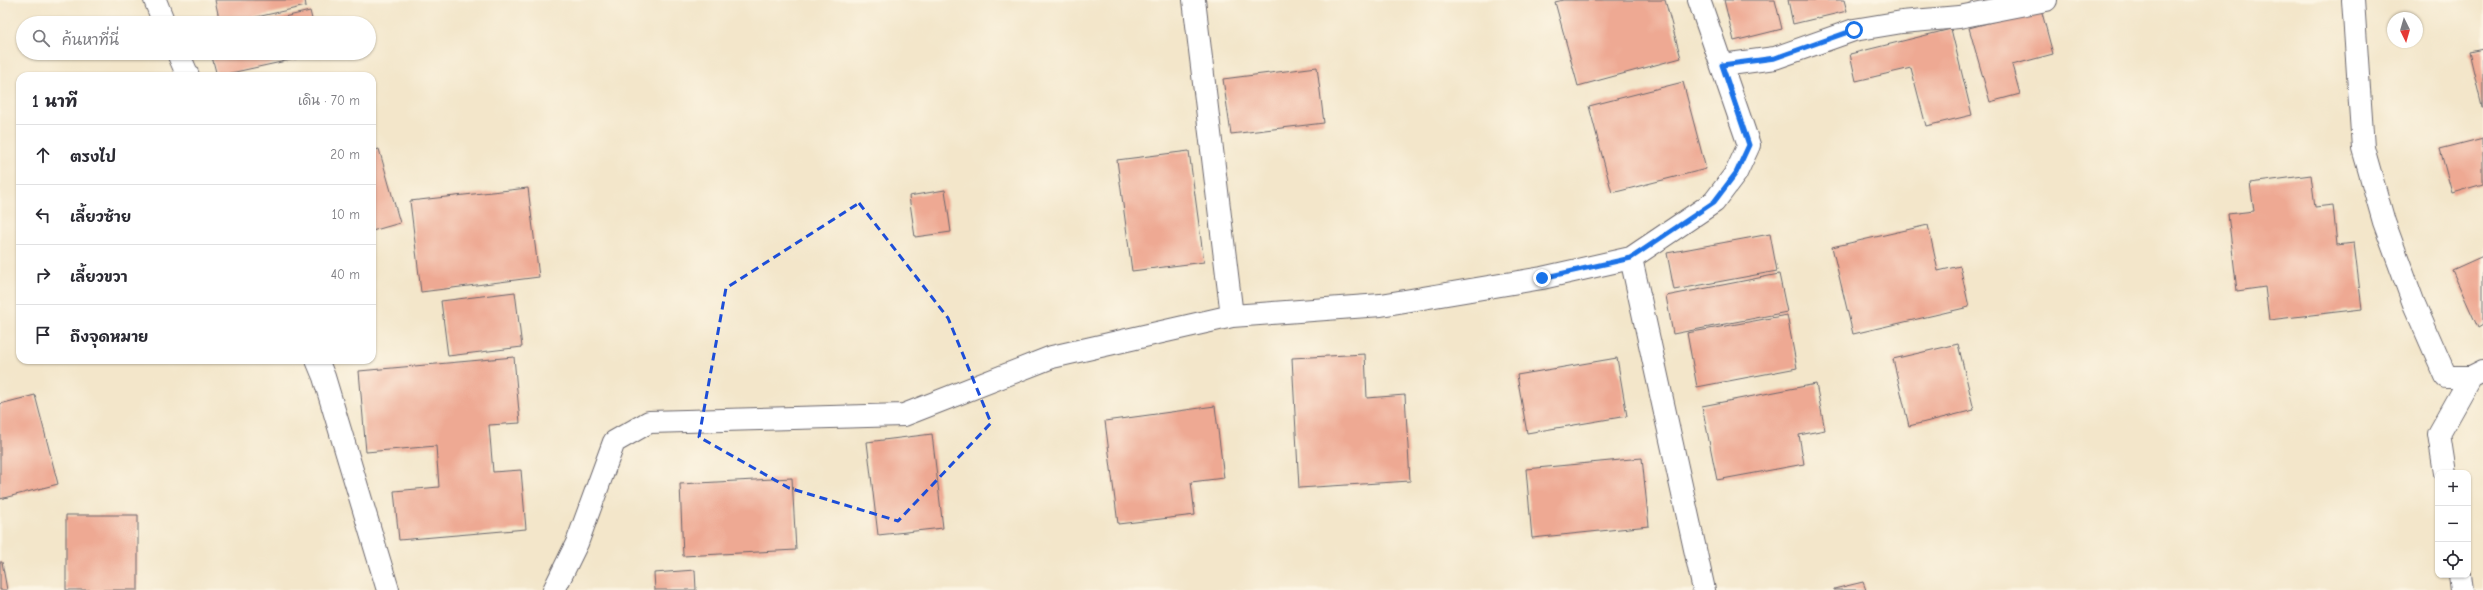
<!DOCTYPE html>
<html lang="th">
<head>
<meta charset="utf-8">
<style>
	body { margin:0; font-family:"Comic Neue","Playpen Sans Thai",sans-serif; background:#f7f7f7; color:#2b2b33 }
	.controls { position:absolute; right:12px; bottom:12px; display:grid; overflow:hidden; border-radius:8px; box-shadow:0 1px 3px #0004 }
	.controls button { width:36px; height:36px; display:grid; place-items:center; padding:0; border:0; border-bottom:1px solid #e1e1e2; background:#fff; color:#2b2b33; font:20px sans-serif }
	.compass { position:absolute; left:2387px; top:12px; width:36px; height:36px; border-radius:50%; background:#fff; box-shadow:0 1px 3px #0004; rotate:175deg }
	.stop { position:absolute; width:12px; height:12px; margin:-9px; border:3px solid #1a73e8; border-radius:50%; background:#fff }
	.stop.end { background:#1a73e8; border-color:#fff; box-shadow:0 1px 4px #0008 }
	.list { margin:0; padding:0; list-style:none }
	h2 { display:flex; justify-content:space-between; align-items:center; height:52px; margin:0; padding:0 16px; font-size:17px }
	h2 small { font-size:13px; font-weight:400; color:#7c7c81 }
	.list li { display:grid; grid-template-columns:26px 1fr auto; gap:12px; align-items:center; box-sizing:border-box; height:60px; padding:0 16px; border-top:1px solid #e1e1e2 }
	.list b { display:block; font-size:15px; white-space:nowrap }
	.list em { font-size:13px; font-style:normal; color:#7c7c81 }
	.icon { flex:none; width:22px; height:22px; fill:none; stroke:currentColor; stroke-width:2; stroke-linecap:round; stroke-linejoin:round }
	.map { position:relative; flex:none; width:2483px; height:590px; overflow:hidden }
	.search { position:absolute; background:#fff; box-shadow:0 1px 3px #0004; left:16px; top:16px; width:360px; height:44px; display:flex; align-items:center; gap:10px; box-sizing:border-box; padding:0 14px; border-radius:22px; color:#7c7c81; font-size:15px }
	.panel { position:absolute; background:#fff; box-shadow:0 1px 3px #0004; left:16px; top:72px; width:360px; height:292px; border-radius:12px }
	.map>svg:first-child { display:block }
</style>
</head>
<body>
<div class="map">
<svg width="2483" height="590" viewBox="0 0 2483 590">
	<rect width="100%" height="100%" fill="#fcf5e5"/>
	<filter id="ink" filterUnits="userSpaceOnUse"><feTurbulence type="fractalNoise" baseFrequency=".025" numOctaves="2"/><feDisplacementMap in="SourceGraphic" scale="8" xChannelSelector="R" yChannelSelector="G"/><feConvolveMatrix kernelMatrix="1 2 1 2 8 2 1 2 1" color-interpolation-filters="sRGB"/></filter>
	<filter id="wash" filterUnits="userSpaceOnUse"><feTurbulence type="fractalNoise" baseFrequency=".012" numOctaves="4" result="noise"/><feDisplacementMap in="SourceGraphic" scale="16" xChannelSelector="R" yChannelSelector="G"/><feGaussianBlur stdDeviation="0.9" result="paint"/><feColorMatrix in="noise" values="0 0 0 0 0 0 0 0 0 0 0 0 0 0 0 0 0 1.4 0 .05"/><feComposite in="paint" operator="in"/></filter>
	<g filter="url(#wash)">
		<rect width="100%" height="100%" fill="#f3e6ca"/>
		<g id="blocks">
			<!-- building -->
			<path fill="#eea993" d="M215 0H305L306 6 230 23H220Z
				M1563 0H1665L1681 58 1578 86 1555 2Z
				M1724 0H1775L1782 29 1734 41Z
				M1788 0H1844L1847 11 1793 24Z
				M2041 9 2053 54 2012 65 2020 94 1990 102 1969 28Z
				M310 11 313 23H262V22Z
				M1951 29 1972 115 1926 126 1911 68 1856 81 1850 54Z
				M2483 49V107H2482L2469 52Z
				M211 53H318V54L217 76Z
				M1317 67 1324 123 1231 134 1223 79Z
				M1683 82 1706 169 1612 193 1589 106Z
				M2483 138V184L2452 193 2440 149Z
				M379 149 400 223 372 231V151Z
				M1189 151 1204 262 1132 271 1117 160Z
				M2311 175 2315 207 2333 205 2337 245 2354 243 2362 309 2269 320 2265 287 2237 291 2228 214 2254 211 2250 183Z
				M528 188 539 277 421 292 410 201Z
				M945 190 951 232 915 237 909 196Z
				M1928 225 1938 271 1960 266 1969 307 1853 334 1832 247Z
				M1770 234 1777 271 1674 290 1667 253Z
				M2483 256V325L2478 328 2452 270Z
				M1779 274 1787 312 1673 334 1666 296Z
				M515 292 522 347 448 356 441 301Z
				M1787 315 1797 368 1697 387 1687 333Z
				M1958 344 1974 410 1909 426 1893 359Z
				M1365 354 1367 398 1405 395 1410 481 1299 488 1292 358Z
				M514 357 520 423 489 425 493 472 521 470 526 529 399 540 394 491 439 487 436 446 366 452 359 371Z
				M1617 358 1627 416 1527 433 1517 375Z
				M1816 384 1825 430 1799 435 1804 464 1717 480 1702 406Z
				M35 395 58 484 0 499V404Z
				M1215 406 1224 478 1191 482 1195 515 1118 524 1105 421Z
				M932 434 943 528 878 535 867 442Z
				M1642 458 1649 526 1532 538 1526 469Z
				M792 478 796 550 683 556 680 484Z
				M66 515H138V590H66Z
				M0 562H2L7 590H0Z
				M695 570 696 590H655L654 573Z
				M1863 582 1866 590H1834V589Z"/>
		</g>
	</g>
	<g filter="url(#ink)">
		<use href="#blocks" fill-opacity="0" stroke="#6b676d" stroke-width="1"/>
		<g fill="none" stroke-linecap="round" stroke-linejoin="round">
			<!-- minor casing -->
			<g stroke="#6b676d" stroke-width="24">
				<path id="minor" d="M1194 0 1232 316
					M2353 0 2363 148 2384 222 2414 304 2446 377H2471L2483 371
					M1722 65 1775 58 1854 30 1902 22 1959 17 2046 0
					M1631 258 1704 590
					M2445 473 2439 434 2471 377
					M2460 575 2462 590
					M554 590 577 543 614 442 649 422 904 415 1052 357 1232 316 1381 305 1542 278 1631 258 1714 202 1736 173 1749 145 1699 0"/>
			</g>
			<!-- tertiary casing -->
			<g stroke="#6b676d" stroke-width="24">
				<path id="tertiary" d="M155 0 164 23
					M178 53 188 76
					M317 360 324 377 388 590"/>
			</g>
			<!-- minor -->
			<use href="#minor" stroke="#fff" stroke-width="22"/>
			<!-- tertiary -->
			<use href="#tertiary" stroke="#fff" stroke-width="22"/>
		</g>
	</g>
	<g fill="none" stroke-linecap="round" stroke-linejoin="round" filter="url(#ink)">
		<!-- route -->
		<path stroke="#1a73e8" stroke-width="5" d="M1542 278 1631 258 1714 202 1736 173 1749 145 1722 65 1775 58 1854 30"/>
	</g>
	<!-- marked area -->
	<path fill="none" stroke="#1d4ed8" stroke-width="3" stroke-dasharray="8 5" stroke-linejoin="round" d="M859 203 948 318 991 423 898 521 789 488 699 437 726 288Z"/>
</svg>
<div class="controls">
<button>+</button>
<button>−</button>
<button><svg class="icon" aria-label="locate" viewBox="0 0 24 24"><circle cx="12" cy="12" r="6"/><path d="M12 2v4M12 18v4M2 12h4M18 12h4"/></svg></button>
</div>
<svg class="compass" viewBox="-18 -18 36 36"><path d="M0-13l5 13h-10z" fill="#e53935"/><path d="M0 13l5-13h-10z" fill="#7c7c81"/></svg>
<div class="stop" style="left:1854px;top:30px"></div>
<div class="stop end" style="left:1542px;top:278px"></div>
<div class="search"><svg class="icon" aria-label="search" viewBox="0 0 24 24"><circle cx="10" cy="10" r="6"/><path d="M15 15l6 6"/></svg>ค้นหาที่นี่</div>
<section class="panel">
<h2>1 นาที<small>เดิน · 70 m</small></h2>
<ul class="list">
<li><svg class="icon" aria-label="ahead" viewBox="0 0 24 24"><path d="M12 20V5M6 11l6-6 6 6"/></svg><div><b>ตรงไป</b></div><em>20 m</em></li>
<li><svg class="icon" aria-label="left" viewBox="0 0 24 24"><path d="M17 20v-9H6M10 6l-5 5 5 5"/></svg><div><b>เลี้ยวซ้าย</b></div><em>10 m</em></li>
<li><svg class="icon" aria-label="right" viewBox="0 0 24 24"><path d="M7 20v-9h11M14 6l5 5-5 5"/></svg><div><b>เลี้ยวขวา</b></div><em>40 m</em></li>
<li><svg class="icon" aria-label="arrive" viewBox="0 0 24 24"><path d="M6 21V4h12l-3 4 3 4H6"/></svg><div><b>ถึงจุดหมาย</b></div></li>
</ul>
</section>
</div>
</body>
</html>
